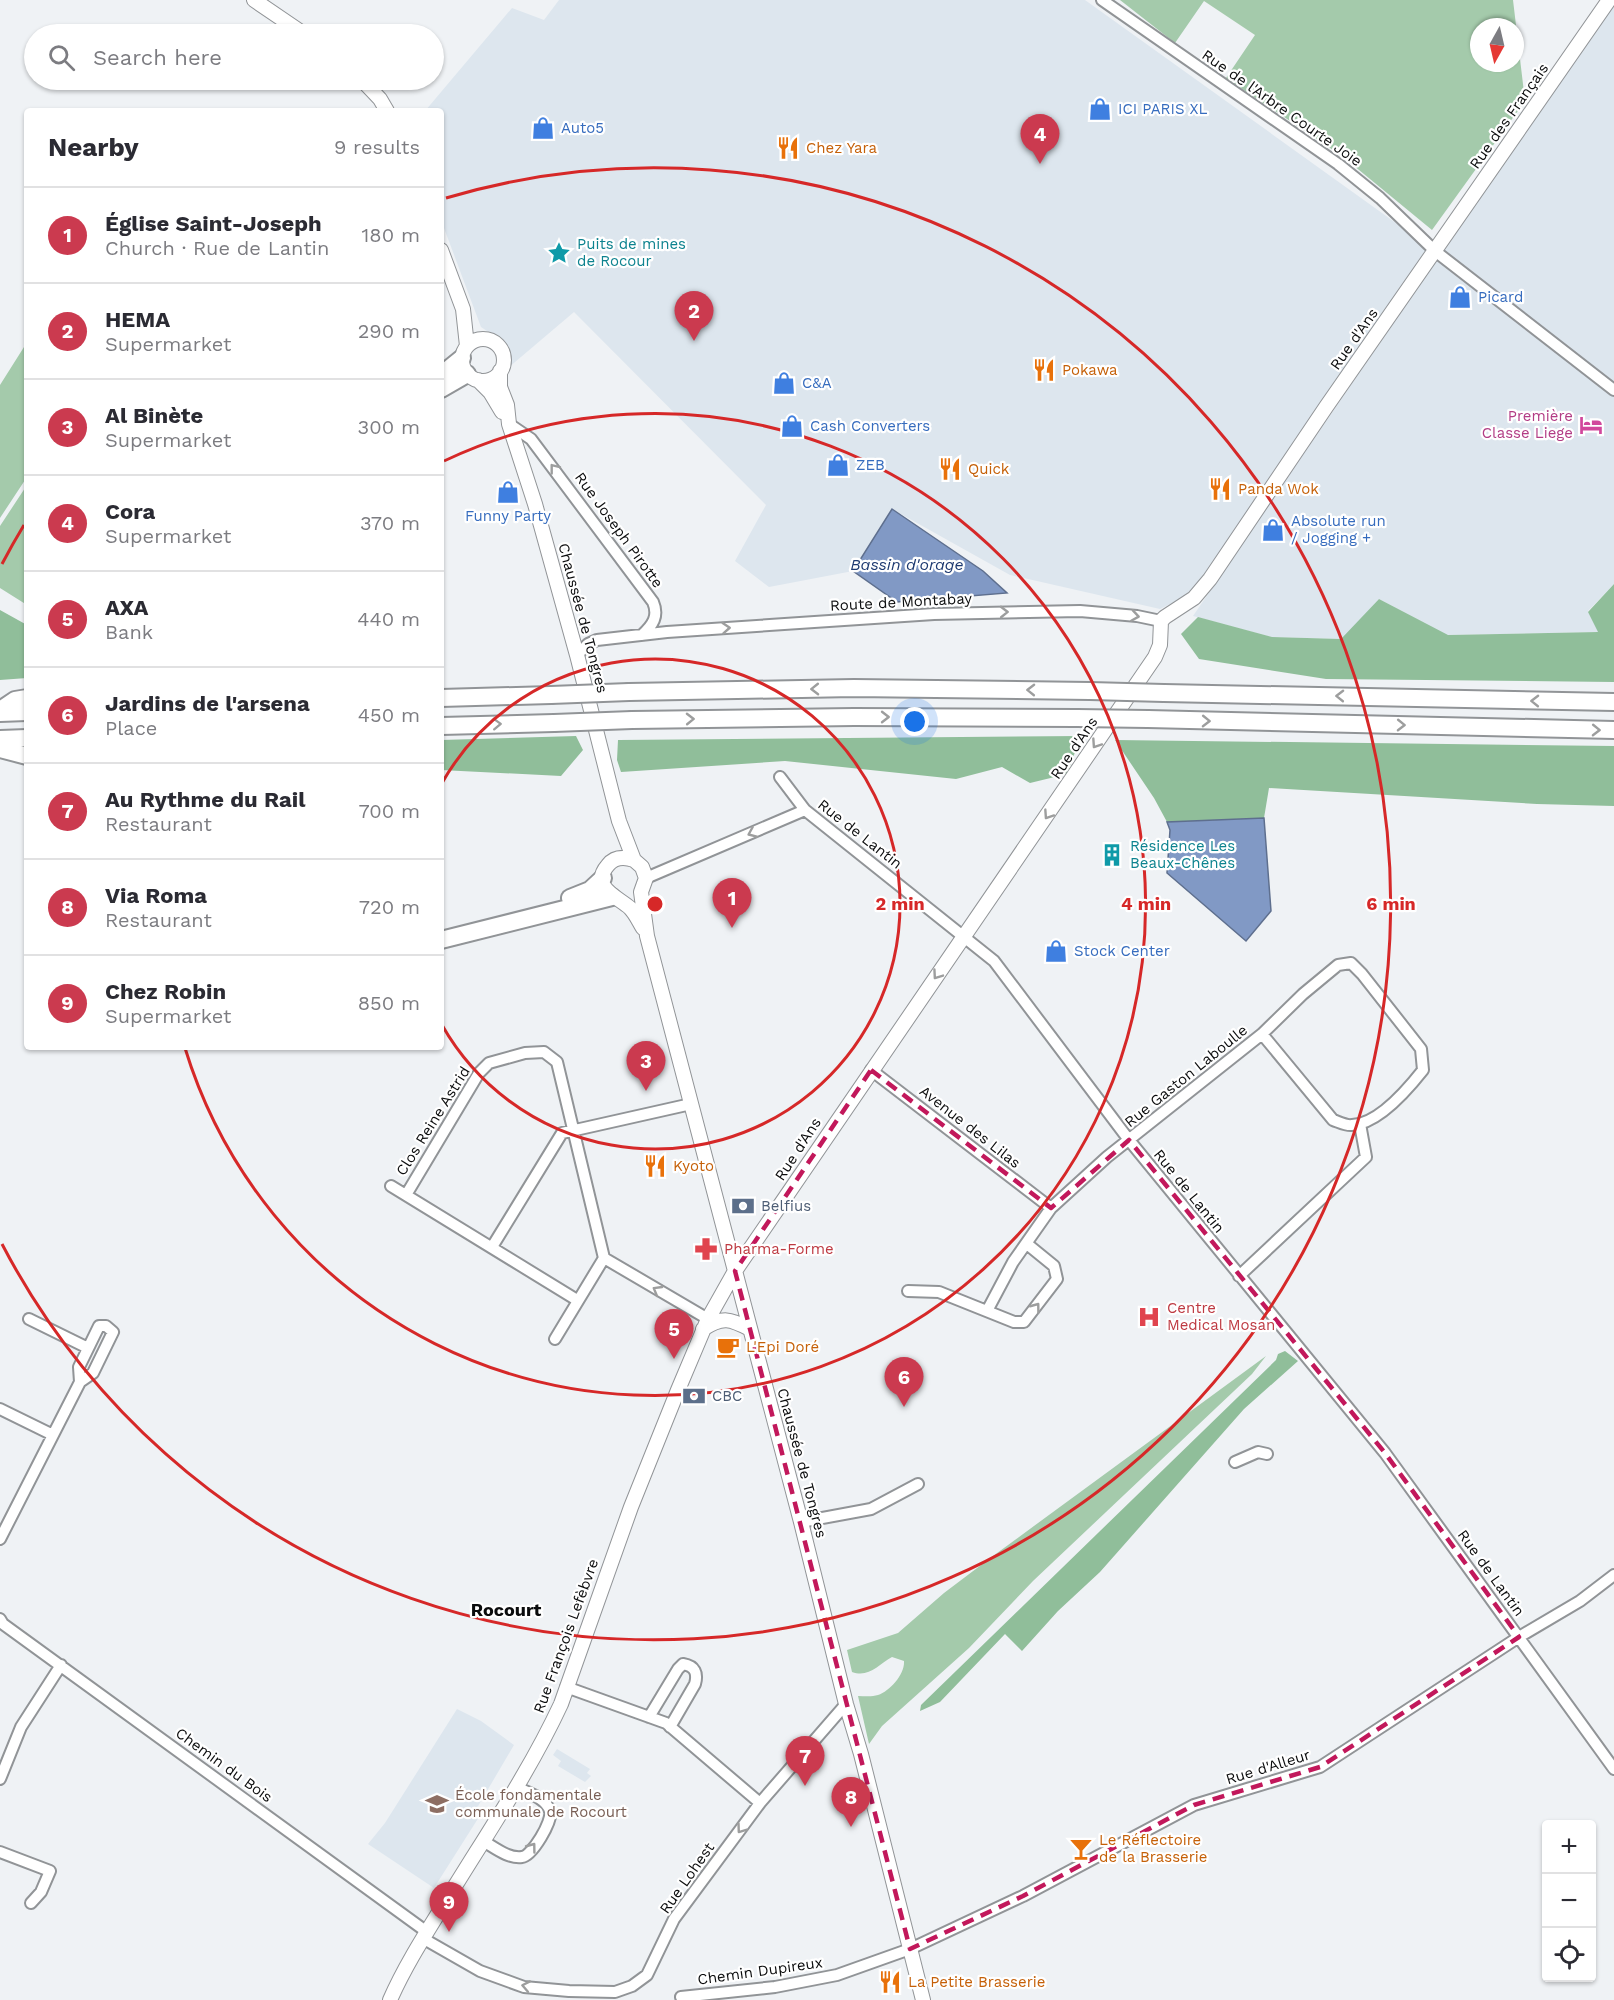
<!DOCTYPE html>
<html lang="en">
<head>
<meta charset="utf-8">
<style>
	body { margin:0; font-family:"Work Sans",sans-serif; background:#f2f2f3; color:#2b2b33 }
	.controls { position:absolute; right:18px; bottom:18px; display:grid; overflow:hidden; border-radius:6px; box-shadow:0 2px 4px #0004 }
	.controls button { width:54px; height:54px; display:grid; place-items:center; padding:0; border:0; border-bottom:2px solid #e1e1e2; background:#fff; color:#2b2b33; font:30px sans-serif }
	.compass { position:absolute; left:1470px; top:18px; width:54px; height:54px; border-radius:50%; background:#fff; box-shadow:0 2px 4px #0004; rotate:188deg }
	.you { position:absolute; left:915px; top:722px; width:21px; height:21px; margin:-15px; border:4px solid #fff; border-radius:50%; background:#1a73e8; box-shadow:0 0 0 9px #1a73e833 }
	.badge { display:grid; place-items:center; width:39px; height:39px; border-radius:50%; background:#cb3a4f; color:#fff; font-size:20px; font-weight:700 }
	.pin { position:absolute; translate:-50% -50px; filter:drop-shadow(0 2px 3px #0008) }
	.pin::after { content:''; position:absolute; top:32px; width:21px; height:18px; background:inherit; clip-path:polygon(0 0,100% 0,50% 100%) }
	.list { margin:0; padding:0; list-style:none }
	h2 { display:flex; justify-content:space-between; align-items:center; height:78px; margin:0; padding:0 24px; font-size:26px }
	h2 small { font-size:20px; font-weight:400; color:#7c7c81 }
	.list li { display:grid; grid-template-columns:39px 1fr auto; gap:18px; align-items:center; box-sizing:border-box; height:96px; padding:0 24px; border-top:2px solid #e1e1e2 }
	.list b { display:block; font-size:22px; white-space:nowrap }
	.list p { margin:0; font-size:20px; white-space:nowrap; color:#7c7c81 }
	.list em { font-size:20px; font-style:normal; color:#7c7c81 }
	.icon { flex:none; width:33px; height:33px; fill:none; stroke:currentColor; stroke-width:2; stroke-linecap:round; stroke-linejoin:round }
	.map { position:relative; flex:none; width:1614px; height:2000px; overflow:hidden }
	.search { position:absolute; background:#fff; box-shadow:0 2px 4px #0004; left:24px; top:24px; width:420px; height:66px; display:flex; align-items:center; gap:15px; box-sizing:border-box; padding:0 21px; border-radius:33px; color:#7c7c81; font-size:22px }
	.panel { position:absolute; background:#fff; box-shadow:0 2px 4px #0004; left:24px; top:108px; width:420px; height:942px; border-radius:6px }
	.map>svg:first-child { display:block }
</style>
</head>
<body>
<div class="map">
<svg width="1614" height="2000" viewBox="0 0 1614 2000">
	<rect width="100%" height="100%" fill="#eff2f5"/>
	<!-- built -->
	<path fill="#dde6ee" d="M559 0H1085L1435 251 1199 583 1180 599 1160 609 1010 575 892 509 853 571 769 587 735 561 766 505 574 312 508 368 501 337 493 335 481 327 441 220V111H425L512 8 544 20Z
		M1614 0V584L1588 611 1599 632 1446 635 1379 599 1342 639 1271 637 1193 616Z
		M457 1709 481 1721 514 1745 474 1813 479 1817 434 1888 368 1844 385 1823Z
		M557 1749 590 1769 587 1773 591 1776 585 1782 558 1766 561 1761 553 1755Z"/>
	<!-- green -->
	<path fill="#a4caab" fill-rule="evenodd" d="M1120 0H1513L1525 101 1432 230 1342 156 1226 78 1255 35 1204 1 1175 43ZM1479 27H1515V63H1479Z
		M24 347 27 349V477L0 518V385Z
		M27 485V605L0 588V526Z
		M1266 1356 1252 1374 1033 1581 969 1648 882 1726 869 1744 858 1696C864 1696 872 1697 878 1695 890 1691 905 1674 904 1661L892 1657C878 1665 869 1678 852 1672L847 1650 898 1633 944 1593 993 1556Z"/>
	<!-- forest -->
	<path fill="#90be9a" d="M1614 584V682L1326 679 1199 659 1181 634 1198 617 1272 637 1341 639 1379 599 1448 635 1598 632 1588 612Z
		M0 610 27 625V678L0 680Z
		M576 736 583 750 561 776 441 770V740Z
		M1081 736 1067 774 1030 783 1002 767 956 779 785 761 621 772 617 760 618 740Z
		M1115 740 1614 746V806L1537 804 1269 788 1264 818 1167 822 1154 798Z
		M1285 1351 1298 1361 1244 1409 1100 1572 1058 1611 1022 1651 1005 1634 940 1702 920 1711 921 1705 1276 1360 1278 1354Z"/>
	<!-- water -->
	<path fill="#8199c5" stroke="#5e6f8e" stroke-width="1.5" d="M892 509 983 571 1007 593 897 602 853 571Z
		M1264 818 1271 911 1246 941 1167 873 1170 830 1167 822Z"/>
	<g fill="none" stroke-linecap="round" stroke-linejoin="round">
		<!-- minor casing -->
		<g stroke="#919497" stroke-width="14">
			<path id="minor" d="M1102 0 1338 164 1380 198 1435 251 1614 390
				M509 424 531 439 653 602C659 616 653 625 642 635
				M577 655 588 644 597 640 667 632 934 614 1080 611 1137 616 1161 621
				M780 777 805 810 994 961 1129 1140 1385 1453 1614 1769
				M646 878 805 810
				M871 1070 1051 1208
				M391 1186 577 1300
				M406 1195 479 1073 489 1063 525 1053 544 1052 557 1062 604 1258 555 1339
				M492 1247 562 1133 691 1104
				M604 1258 708 1319
				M1239 1276 1366 1157 1360 1124
				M908 1291 939 1292 1014 1322H1024L1057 1279 1054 1266 1027 1244
				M987 1311 1013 1262 1051 1208 1107 1157 1262 1034 1303 994 1338 965 1351 963 1362 974 1421 1049 1423 1070C1408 1089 1378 1124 1352 1125 1346 1126 1339 1122 1333 1120L1262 1034
				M29 1319 88 1348
				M0 1409 53 1435
				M1235 1462 1258 1452 1267 1454
				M801 1522 871 1509 918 1484
				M0 1539 80 1382 93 1373 113 1332 106 1326H99L79 1367 80 1382
				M0 1619 3 1624 427 1932
				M566 1687 666 1723 760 1803
				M649 1717 678 1669 683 1664C695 1666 698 1673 695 1684L670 1727
				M0 1779 21 1727 61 1665
				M483 1841C494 1847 508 1859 522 1857 532 1856 553 1821 550 1811 546 1798 527 1792 516 1787
				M0 1852 50 1871 41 1892 31 1903
				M424 1939 480 1971 524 1987 569 1991 615 1992 632 1986 647 1975 674 1919 760 1803 846 1704
				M681 1997 775 1987 837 1975 910 1949 1023 1896 1194 1805 1320 1767 1519 1637 1580 1601 1614 1575"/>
		</g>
		<!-- major casing -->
		<g stroke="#919497" stroke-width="16">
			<path id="major" d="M254 0 304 34
				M362 80 380 99 387 111
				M441 250 463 309 467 346
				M462 360a21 21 0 1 1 42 0a21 21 0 1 1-42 0Z
				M500 371V387L507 405 509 424 535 504 577 655 619 821 634 860 642 867 646 878 641 892 647 936 801 1522 846 1704 861 1754 923 2000
				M478 380 490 392 502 412
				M634 860C625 857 615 856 608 865 589 887 618 897 630 908 636 914 639 922 643 928
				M703 1329C723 1316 730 1319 750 1329
				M390 2000C404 1968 423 1938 441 1909 482 1841 528 1775 561 1704L631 1507 678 1390 708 1319 735 1271 1155 657 1160 645 1161 621 1165 617 1194 598 1210 579 1326 407 1609 0"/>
		</g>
		<!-- highway casing -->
		<g stroke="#919497" stroke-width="20">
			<path id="highway" d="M441 375 462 358
				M441 389 467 374
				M629 692 854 688 1090 691
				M1164 693 1614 702
				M441 698 551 695
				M0 710 15 700 27 698
				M0 713 27 712
				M1148 719 1614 730
				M632 720 854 717 1077 718
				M441 726 554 723
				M0 739 27 738
				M0 749 27 756
				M570 898 590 890 603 878
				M441 940 612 897"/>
		</g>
		<!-- minor -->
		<use href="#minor" stroke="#fff" stroke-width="10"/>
		<!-- major -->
		<use href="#major" stroke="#fff" stroke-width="14"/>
		<!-- highway -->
		<use href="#highway" stroke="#fff" stroke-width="16"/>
		<!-- highway-bridge casing -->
		<g stroke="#919497" stroke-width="20" stroke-linecap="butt">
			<path id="highway-bridge" d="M1090 691 1164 693
				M551 695 629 692
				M1077 718 1148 719
				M554 723 632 720"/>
		</g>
		<!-- highway-bridge -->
		<use href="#highway-bridge" stroke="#fff" stroke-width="16"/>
	</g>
	<!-- one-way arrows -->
	<defs><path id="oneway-chevron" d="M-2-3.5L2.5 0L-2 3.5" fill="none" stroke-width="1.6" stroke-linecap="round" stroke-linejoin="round" transform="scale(1.5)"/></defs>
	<g stroke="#9d9e9e">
		<use href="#oneway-chevron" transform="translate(554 468) rotate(-128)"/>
		<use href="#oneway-chevron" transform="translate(1004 612) rotate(-1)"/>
		<use href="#oneway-chevron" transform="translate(1135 616) rotate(9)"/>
		<use href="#oneway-chevron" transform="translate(726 628) rotate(-4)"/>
		<use href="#oneway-chevron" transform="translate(815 689) rotate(179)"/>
		<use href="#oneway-chevron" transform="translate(1031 690) rotate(-179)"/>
		<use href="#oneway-chevron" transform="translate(1340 696) rotate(-179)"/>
		<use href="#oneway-chevron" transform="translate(1535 701) rotate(-179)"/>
		<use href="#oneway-chevron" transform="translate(885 717)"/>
		<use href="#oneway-chevron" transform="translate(690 719) rotate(-1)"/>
		<use href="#oneway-chevron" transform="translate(1206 721) rotate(1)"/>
		<use href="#oneway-chevron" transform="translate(497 724) rotate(-2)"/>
		<use href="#oneway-chevron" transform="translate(1401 725) rotate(1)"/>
		<use href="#oneway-chevron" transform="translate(1596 730) rotate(1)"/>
		<use href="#oneway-chevron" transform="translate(1096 744) rotate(124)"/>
		<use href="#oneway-chevron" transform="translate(1048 815) rotate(124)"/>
		<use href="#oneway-chevron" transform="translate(752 833) rotate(157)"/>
		<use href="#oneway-chevron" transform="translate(937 975) rotate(125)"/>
		<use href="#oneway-chevron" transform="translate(657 1290) rotate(-150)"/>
		<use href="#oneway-chevron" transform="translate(1036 1307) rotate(-53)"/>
		<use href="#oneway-chevron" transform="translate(741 1829) rotate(126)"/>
		<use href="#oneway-chevron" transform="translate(532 1847) rotate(-53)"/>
		<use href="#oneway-chevron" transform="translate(526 1986) rotate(-169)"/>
	</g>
	<!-- marked area -->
	<path fill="none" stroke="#c2185b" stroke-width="4.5" stroke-dasharray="12 8" stroke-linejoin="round" d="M871 1070 1051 1208 1129 1140 1385 1453 1519 1637 1320 1767 1194 1805 1023 1896 910 1949 735 1271Z"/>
	<!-- distance rings -->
	<g fill="none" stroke="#d62828" stroke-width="3">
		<path d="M442 783A245 245 0 1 1 442 1025"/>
		<path d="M444 461A491 491 0 1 1 185 1048"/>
		<path d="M2 564A736 736 0 0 1 24 525M446 198A736 736 0 1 1 2 1244"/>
	</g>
	<!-- icons -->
	<defs>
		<g id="shop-bare" transform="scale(1.8)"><path d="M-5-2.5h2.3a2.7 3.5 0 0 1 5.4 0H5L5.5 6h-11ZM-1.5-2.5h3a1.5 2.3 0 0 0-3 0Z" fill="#3f7fe0" stroke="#fff" stroke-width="2.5" paint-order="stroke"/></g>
		<g id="restaurant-bare" transform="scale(1.8)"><path d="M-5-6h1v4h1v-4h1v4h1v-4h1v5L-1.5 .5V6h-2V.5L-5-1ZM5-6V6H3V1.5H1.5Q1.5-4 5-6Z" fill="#e8710a" stroke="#fff" stroke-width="2.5" paint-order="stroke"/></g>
		<g id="sight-bare" transform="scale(1.8)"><path d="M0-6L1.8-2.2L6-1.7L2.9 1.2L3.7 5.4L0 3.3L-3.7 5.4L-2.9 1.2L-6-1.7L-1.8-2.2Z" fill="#0f9aa8" stroke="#fff" stroke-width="2.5" paint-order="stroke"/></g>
		<g id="hotel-bare" transform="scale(1.8)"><path d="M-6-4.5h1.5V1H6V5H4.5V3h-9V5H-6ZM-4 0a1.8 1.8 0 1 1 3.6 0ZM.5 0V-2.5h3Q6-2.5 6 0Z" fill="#d1479c" stroke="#fff" stroke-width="2.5" paint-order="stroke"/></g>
		<g id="building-bare" transform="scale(1.8)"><path d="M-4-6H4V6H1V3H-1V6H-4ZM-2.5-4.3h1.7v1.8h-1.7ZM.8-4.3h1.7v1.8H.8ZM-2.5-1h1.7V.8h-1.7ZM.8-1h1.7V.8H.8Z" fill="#0f9aa8" stroke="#fff" stroke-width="2.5" paint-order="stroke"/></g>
		<g id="bank-bare" transform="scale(1.8)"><path d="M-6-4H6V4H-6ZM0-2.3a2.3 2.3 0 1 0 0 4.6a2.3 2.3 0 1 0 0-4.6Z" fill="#5c6f8a" stroke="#fff" stroke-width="2.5" paint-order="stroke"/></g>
		<g id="pharmacy-bare" transform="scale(1.8)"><path d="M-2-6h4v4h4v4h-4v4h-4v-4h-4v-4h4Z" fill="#e0444e" stroke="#fff" stroke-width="2.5" paint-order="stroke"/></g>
		<g id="hospital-bare" transform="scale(1.8)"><path d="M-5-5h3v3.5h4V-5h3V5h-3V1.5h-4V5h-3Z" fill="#e0444e" stroke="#fff" stroke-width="2.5" paint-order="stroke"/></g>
		<g id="cafe-bare" transform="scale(1.8)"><path d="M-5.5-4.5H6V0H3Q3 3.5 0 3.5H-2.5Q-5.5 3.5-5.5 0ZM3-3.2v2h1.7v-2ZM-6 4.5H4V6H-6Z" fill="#e8710a" stroke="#fff" stroke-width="2.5" paint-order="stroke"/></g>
		<g id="school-bare" transform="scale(1.8)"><path d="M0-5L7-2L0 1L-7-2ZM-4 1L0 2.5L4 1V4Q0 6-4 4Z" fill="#8d6e63" stroke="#fff" stroke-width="2.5" paint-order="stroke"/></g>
		<g id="bar-bare" transform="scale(1.8)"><path d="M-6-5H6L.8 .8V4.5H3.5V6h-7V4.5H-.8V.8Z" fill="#e8710a" stroke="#fff" stroke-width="2.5" paint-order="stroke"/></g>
	</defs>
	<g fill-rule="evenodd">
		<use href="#shop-bare" x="1100" y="109"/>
		<use href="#shop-bare" x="543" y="128"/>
		<use href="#restaurant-bare" x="788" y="148"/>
		<use href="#sight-bare" x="559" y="253"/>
		<use href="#shop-bare" x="1460" y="297"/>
		<use href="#restaurant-bare" x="1044" y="370"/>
		<use href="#shop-bare" x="784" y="383"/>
		<use href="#hotel-bare" x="1591" y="425"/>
		<use href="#shop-bare" x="792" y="426"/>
		<use href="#shop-bare" x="838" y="465"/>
		<use href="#restaurant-bare" x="950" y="469"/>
		<use href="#restaurant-bare" x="1220" y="489"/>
		<use href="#shop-bare" x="508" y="492"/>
		<use href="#shop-bare" x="1273" y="530"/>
		<use href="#building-bare" x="1112" y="855"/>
		<use href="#shop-bare" x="1056" y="951"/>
		<use href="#restaurant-bare" x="655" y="1166"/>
		<use href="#bank-bare" x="743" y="1206"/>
		<use href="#pharmacy-bare" x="706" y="1249"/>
		<use href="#hospital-bare" x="1149" y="1317"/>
		<use href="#cafe-bare" x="728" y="1347"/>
		<use href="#bank-bare" x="694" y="1396"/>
		<use href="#school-bare" x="437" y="1804"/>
		<use href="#bar-bare" x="1081" y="1849"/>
		<use href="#restaurant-bare" x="890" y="1982"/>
	</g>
	<g text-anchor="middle" stroke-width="4.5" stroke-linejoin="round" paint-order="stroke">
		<!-- street labels -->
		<g font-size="15" fill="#0b0c0d" stroke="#fff">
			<text transform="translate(1282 108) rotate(35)" y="5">Rue de l'Arbre Courte Joie</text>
			<text transform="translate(1509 116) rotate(-55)" y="5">Rue des Français</text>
			<text transform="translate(1354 339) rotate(-55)" y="5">Rue d'Ans</text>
			<text transform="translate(619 530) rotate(54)" y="5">Rue Joseph Pirotte</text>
			<text transform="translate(901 602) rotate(-3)" y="5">Route de Montabay</text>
			<text transform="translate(583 618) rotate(75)" y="5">Chaussée de Tongres</text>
			<text transform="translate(1074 748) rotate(-56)" y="5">Rue d'Ans</text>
			<text transform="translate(860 834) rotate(38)" y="5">Rue de Lantin</text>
			<text transform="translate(1186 1076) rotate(-39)" y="5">Rue Gaston Laboulle</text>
			<text transform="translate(433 1121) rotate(-58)" y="5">Clos Reine Astrid</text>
			<text transform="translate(970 1127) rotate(38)" y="5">Avenue des Lilas</text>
			<text transform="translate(798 1149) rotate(-57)" y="5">Rue d'Ans</text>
			<text transform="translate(1189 1191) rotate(51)" y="5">Rue de Lantin</text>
			<text transform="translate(802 1463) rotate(75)" y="5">Chaussée de Tongres</text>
			<text transform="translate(1491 1573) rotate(54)" y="5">Rue de Lantin</text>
			<text transform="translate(566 1636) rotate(-70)" y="5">Rue François Lefèbvre</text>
			<text transform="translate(224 1765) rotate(36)" y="5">Chemin du Bois</text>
			<text transform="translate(1268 1767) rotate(-17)" y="5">Rue d'Alleur</text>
			<text transform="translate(687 1878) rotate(-55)" y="5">Rue Lohest</text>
			<text transform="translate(760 1971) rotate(-8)" y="5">Chemin Dupireux</text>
		</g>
		<!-- shop labels -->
		<g font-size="15" fill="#366cbe" stroke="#fff" text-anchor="start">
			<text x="1118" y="114">ICI PARIS XL</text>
			<text x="561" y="133">Auto5</text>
			<text x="1478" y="302">Picard</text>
			<text x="802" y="388">C&amp;A</text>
			<text x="810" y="431">Cash Converters</text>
			<text x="856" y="470">ZEB</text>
			<text x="508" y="521" text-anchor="middle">Funny Party</text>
			<text x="1291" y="526">Absolute run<tspan x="1291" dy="17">/ Jogging +</tspan></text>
			<text x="1074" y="956">Stock Center</text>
		</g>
		<!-- food labels -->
		<g font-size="15" fill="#c56008" stroke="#fff" text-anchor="start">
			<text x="806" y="153">Chez Yara</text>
			<text x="1062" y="375">Pokawa</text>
			<text x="968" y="474">Quick</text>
			<text x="1238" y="494">Panda Wok</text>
			<text x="673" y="1171">Kyoto</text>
			<text x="746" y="1352">L'Epi Doré</text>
			<text x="1099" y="1845">Le Réflectoire<tspan x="1099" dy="17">de la Brasserie</tspan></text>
			<text x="908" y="1987">La Petite Brasserie</text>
		</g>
		<!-- culture labels -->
		<g font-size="15" fill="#0d838f" stroke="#fff" text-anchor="start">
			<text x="577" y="249">Puits de mines<tspan x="577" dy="17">de Rocour</tspan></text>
			<text x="1130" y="851">Résidence Les<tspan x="1130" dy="17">Beaux-Chênes</tspan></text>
		</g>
		<!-- hotel labels -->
		<g font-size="15" fill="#b23c85" stroke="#fff" text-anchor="end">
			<text x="1573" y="421">Première<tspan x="1573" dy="17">Classe Liege</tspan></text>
		</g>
		<!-- service labels -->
		<g font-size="15" fill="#4e5e75" stroke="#fff" text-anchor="start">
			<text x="761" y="1211">Belfius</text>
			<text x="712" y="1401">CBC</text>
		</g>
		<!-- health labels -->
		<g font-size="15" fill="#be3a42" stroke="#fff" text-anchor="start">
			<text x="724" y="1254">Pharma-Forme</text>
			<text x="1167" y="1313">Centre<tspan x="1167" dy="17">Medical Mosan</tspan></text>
		</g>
		<!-- education labels -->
		<g font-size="15" fill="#785e54" stroke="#fff" text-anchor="start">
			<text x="455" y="1800">École fondamentale<tspan x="455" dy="17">communale de Rocourt</tspan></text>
		</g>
		<!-- water labels -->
		<g font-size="16" font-style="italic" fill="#1d3970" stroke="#fff">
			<text x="907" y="570">Bassin d'orage</text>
		</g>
		<!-- quarter labels -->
		<g font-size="18" font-weight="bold" fill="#0b0c0d" stroke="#fff">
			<text x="506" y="1616">Rocourt</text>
		</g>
	</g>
	<circle cx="655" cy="904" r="9" fill="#d62828" stroke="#fff" stroke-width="3"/>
	<g font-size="18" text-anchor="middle" font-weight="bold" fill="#d62828" stroke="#fff" stroke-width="4.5" stroke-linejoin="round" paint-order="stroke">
		<text x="900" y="910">2 min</text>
		<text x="1146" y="910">4 min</text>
		<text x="1391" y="910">6 min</text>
	</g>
</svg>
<div class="controls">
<button>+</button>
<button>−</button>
<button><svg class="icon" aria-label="locate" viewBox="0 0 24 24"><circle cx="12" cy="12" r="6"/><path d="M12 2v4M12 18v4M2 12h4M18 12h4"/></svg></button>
</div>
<svg class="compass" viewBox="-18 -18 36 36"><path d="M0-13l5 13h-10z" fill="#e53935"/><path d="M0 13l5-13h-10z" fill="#7c7c81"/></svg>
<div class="you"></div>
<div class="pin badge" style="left:732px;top:928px">1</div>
<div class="pin badge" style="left:694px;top:341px">2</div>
<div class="pin badge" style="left:646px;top:1091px">3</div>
<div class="pin badge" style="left:1040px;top:164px">4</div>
<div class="pin badge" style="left:674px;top:1359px">5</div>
<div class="pin badge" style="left:904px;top:1407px">6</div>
<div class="pin badge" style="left:805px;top:1786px">7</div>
<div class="pin badge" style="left:851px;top:1827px">8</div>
<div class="pin badge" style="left:449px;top:1932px">9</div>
<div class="search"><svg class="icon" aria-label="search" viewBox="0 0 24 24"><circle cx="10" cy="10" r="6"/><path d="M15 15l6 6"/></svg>Search here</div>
<section class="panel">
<h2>Nearby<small>9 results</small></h2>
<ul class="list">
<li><span class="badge">1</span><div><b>Église Saint-Joseph</b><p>Church · Rue de Lantin</p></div><em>180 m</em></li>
<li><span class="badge">2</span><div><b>HEMA</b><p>Supermarket</p></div><em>290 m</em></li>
<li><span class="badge">3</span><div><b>Al Binète</b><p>Supermarket</p></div><em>300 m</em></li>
<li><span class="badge">4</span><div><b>Cora</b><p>Supermarket</p></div><em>370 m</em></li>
<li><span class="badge">5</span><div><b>AXA</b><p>Bank</p></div><em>440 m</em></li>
<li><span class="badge">6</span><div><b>Jardins de l'arsena</b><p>Place</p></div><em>450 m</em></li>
<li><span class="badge">7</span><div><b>Au Rythme du Rail</b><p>Restaurant</p></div><em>700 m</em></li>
<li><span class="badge">8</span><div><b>Via Roma</b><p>Restaurant</p></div><em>720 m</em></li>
<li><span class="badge">9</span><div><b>Chez Robin</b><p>Supermarket</p></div><em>850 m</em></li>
</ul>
</section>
</div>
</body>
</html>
